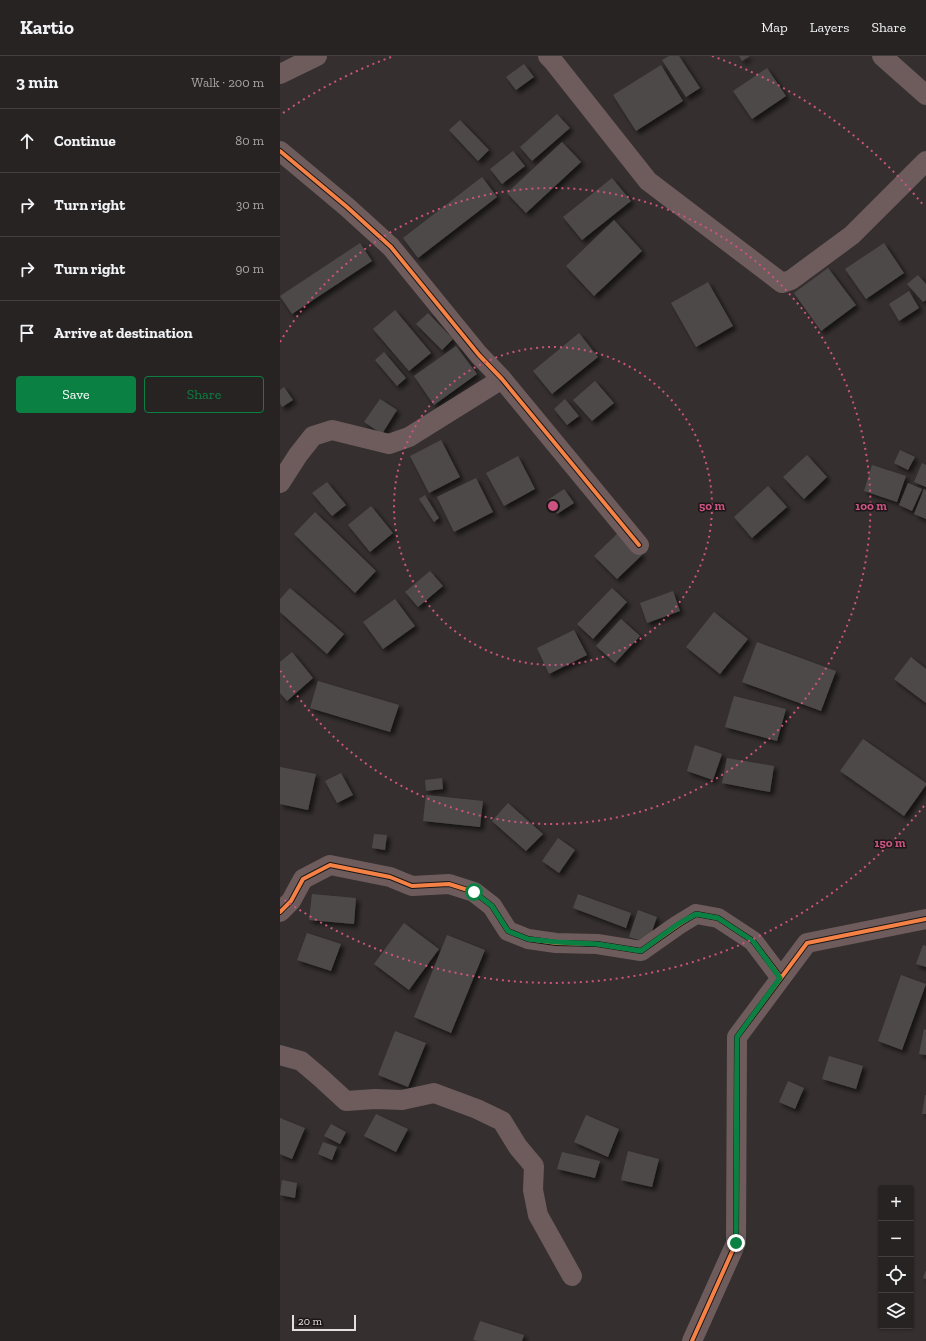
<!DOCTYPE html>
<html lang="en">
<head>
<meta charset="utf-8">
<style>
	body { margin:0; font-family:"Zilla Slab",serif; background:#302b2b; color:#f1f3f6 }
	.controls { position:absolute; right:12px; bottom:12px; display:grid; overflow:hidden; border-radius:4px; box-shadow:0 1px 3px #0004 }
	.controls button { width:36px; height:36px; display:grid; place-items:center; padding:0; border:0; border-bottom:1px solid #444041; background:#282323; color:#f1f3f6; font:20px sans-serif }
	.scale { position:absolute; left:12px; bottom:10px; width:64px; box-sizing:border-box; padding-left:4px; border:2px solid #e4dede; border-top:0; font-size:11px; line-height:14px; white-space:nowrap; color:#e4dede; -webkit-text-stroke:3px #1b1717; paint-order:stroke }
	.stop { position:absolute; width:12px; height:12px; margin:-9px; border:3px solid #0b8043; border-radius:50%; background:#fff }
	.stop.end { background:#0b8043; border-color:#fff; box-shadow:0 1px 4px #0008 }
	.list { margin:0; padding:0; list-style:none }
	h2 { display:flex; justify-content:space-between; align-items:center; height:52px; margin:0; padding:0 16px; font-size:17px }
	h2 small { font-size:13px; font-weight:400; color:#a5a4a6 }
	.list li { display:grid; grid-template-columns:26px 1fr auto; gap:12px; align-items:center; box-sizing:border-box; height:64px; padding:0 16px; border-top:1px solid #444041 }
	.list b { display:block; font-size:15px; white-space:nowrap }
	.list em { font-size:13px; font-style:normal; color:#a5a4a6 }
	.actions { display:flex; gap:8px; padding:12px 16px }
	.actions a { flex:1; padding:9px 0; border:1px solid #0b8043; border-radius:4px; text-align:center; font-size:14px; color:#0b8043 }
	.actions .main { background:#0b8043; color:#fff }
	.icon { flex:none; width:22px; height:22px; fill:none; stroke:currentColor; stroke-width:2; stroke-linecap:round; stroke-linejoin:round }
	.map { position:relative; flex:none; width:646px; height:1285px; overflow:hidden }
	header { display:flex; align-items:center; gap:24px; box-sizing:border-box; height:56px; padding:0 20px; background:#282323; border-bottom:1px solid #444041 }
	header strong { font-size:19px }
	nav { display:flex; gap:22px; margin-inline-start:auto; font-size:14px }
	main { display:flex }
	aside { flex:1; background:#282323 }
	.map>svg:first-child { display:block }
</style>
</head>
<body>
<header>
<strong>Kartio</strong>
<nav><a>Map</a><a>Layers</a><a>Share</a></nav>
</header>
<main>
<aside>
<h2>3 min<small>Walk · 200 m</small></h2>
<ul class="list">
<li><svg class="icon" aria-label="ahead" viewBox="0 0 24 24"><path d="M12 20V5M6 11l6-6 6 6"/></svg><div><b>Continue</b></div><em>80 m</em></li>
<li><svg class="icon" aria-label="right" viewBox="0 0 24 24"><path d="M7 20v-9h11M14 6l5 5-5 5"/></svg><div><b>Turn right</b></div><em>30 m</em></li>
<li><svg class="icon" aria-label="right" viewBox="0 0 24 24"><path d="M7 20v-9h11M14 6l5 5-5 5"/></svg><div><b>Turn right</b></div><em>90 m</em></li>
<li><svg class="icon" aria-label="arrive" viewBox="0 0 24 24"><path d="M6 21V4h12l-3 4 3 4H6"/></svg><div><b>Arrive at destination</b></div></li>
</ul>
<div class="actions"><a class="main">Save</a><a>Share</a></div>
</aside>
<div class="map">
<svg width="646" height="1285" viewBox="0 0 646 1285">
	<defs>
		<filter id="shadow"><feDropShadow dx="3.5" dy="3.5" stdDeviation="2" flood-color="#0009"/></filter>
	</defs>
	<rect width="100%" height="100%" fill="#352f2f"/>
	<!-- building -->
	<path fill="#4e4a4a" filter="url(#shadow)" d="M389 0H399L420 32 406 41 382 4Z
		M459 0H470L462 5Z
		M244 8 254 21 236 34 226 21Z
		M381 9 403 45 356 75 333 39Z
		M487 12 506 40 472 63 453 35Z
		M277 58 290 72 252 105 240 91Z
		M180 64 209 94 198 105 169 74Z
		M282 86 301 106 246 157 227 137Z
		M233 95 245 110 222 128 210 113Z
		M202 121 217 141 138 202 123 182Z
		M332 122 351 145 302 184 283 161Z
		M334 164 362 195 314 240 286 210Z
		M80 187 92 205 12 258 0 240Z
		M604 187 624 217 586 243 565 213Z
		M548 212 576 249 541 275 514 237Z
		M638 219 646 228V244L643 246 627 228Z
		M428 226 453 270 416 291 391 247Z
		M629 235 639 252 619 265 609 248Z
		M115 254 151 297 129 315 93 273Z
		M148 257 173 283 162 294 136 268Z
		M299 277 318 301 272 338 253 315Z
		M176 290 197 318 154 349 134 320Z
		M104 296 126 322 117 330 95 304Z
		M315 325 334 347 312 365 293 344Z
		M4 331 13 344 2 351 0 347V334Z
		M100 343 117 354 102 378 84 366Z
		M285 343 299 360 287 369 274 353Z
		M161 384 180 421 149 437 130 400Z
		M620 394 635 401 628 414 614 407Z
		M527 399 547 421 524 443 503 421Z
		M238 400 255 433 224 450 206 417Z
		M642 407 646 409V431L634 426Z
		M592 409 626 420 617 446 584 435Z
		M196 422 213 456 174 476 157 441Z
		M47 426 66 449 52 460 32 437Z
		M628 427 642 433 632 455 619 449Z
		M488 430 507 451 472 482 454 461Z
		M284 433 294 447 277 458 268 444Z
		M644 433 646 434V463L634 458Z
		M145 439 159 462 154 466 139 443Z
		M91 450 113 477 90 496 68 469Z
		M35 456 96 515 75 537 14 478Z
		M339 476 362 499 337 523 314 500Z
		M150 515 163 530 138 551 125 536Z
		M10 532 64 578 47 598 0 556V543Z
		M332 532 347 546 313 583 297 568Z
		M393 535 400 555 367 567 360 547Z
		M115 543 135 570 103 593 83 566Z
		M434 556 468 583 440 618 406 591Z
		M341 563 360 580 335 607 316 590Z
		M294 574 307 599 269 618 257 592Z
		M477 586 556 615 541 655 462 626Z
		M12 596 33 622 7 645 0 637V606Z
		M631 601 646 613V647L614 623Z
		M38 625 119 649 110 676 30 652Z
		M454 640 506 653 497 685 445 671Z
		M583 683 646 727V729L624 760 560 715Z
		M415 689 442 698 433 724 407 715Z
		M447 702 494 710 490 736 442 727Z
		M0 711 36 718 28 754 0 748Z
		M61 717 73 739 57 747 45 725Z
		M162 722 163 733 146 735 145 724Z
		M146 739 203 745 200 771 143 765Z
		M228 747 263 778 246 795 212 765Z
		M94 778 107 779 105 794 92 792Z
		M278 782 295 794 279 817 262 805Z
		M32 838 76 842 74 868 29 864Z
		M298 838 351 857 346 872 293 852Z
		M358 854 377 861 368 887 349 881Z
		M124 867 159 893 129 934 94 908Z
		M27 877 61 888 51 915 17 904Z
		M167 879 205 894 171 977 134 961Z
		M643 889 646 890V911L636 908Z
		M621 919 646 928 622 994 598 985Z
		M644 973 646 974V999L639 998Z
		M115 975 146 987 128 1031 98 1019Z
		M549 1000 583 1010 576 1033 542 1023Z
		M508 1025 524 1032 515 1053 499 1046Z
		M645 1039H646V1058H642Z
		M96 1058 128 1073 116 1096 84 1080Z
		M306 1059 339 1073 328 1101 294 1086Z
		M0 1062 25 1072 12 1103 0 1098Z
		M51 1068 66 1076 60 1088 44 1080Z
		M43 1086 57 1091 52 1104 38 1098Z
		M348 1095 379 1103 372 1131 341 1124Z
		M282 1096 320 1105 315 1122 277 1113Z
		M2 1124 17 1127 15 1142 0 1139Z
		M646 1214V1223L643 1222Z
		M200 1265 244 1279 242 1285H198L193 1284Z"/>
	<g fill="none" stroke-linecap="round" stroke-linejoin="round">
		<!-- street -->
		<path stroke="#6e5c5d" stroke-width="20" d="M268 0 273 5 368 125 502 227 511 224 572 179 646 105
			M602 0 646 39
			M0 18 37 0
			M0 95 67 151 111 191 199 299 222 323 359 489
			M0 427 18 399 33 380 52 374 109 388 129 381 222 323
			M0 856 11 845 23 823 50 809 110 821 132 830 169 828 194 836 212 850 228 875 248 883 276 887 317 888 361 895 398 869 416 858 438 862 473 885 501 922
			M0 999 21 1005 41 1022 66 1045 95 1043 122 1044 154 1037 197 1053 222 1065 238 1091 254 1110 253 1134 258 1159 292 1220
			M412 1285 456 1187 457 981 527 887 646 863"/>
		<!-- cycleway casing -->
		<g stroke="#1b1717" stroke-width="6">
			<path id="cycleway" d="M0 95 67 151 111 191 199 299 222 323 359 489
				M0 856 11 845 23 823 50 809 110 821 132 830 169 828 194 836 212 850 228 875 248 883 276 887 317 888 361 895 398 869 416 858 438 862 473 885 501 922
				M412 1285 456 1187 457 981 527 887 646 863"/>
		</g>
		<!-- cycleway -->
		<use href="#cycleway" stroke="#f48246" stroke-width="4"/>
	</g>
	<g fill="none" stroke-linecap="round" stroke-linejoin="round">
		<!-- route -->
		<path stroke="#0b8043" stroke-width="5" d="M194 836 212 850 228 875 248 883 276 886 317 888 361 895 398 868 416 858 438 862 473 885 500 922 457 981 456 1187"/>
	</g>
	<!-- distance rings -->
	<g fill="none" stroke="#cc5382" stroke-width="2" stroke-dasharray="2 4">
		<circle cx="273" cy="450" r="159"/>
		<path d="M0 286A318 318 0 1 1 0 614"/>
		<path d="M644 750A477 477 0 0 1 3 843M3 57A477 477 0 0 1 114 0M432 0A477 477 0 0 1 644 150"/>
	</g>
	<circle cx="273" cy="450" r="6" fill="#cc5382" stroke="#1b1717" stroke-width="2"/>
	<g font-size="12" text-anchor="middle" font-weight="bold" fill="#cc5382" stroke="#1b1717" stroke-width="3" stroke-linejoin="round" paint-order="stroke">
		<text x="432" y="454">50 m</text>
		<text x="591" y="454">100 m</text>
		<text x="610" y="791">150 m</text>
	</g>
</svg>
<div class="controls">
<button>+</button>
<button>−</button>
<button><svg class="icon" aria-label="locate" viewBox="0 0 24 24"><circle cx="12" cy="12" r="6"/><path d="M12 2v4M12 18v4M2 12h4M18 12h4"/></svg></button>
<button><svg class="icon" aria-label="layers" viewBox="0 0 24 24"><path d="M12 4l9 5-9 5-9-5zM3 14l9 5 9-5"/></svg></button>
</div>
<div class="scale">20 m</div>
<div class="stop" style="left:194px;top:836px"></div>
<div class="stop end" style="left:456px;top:1187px"></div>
</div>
</main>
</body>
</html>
